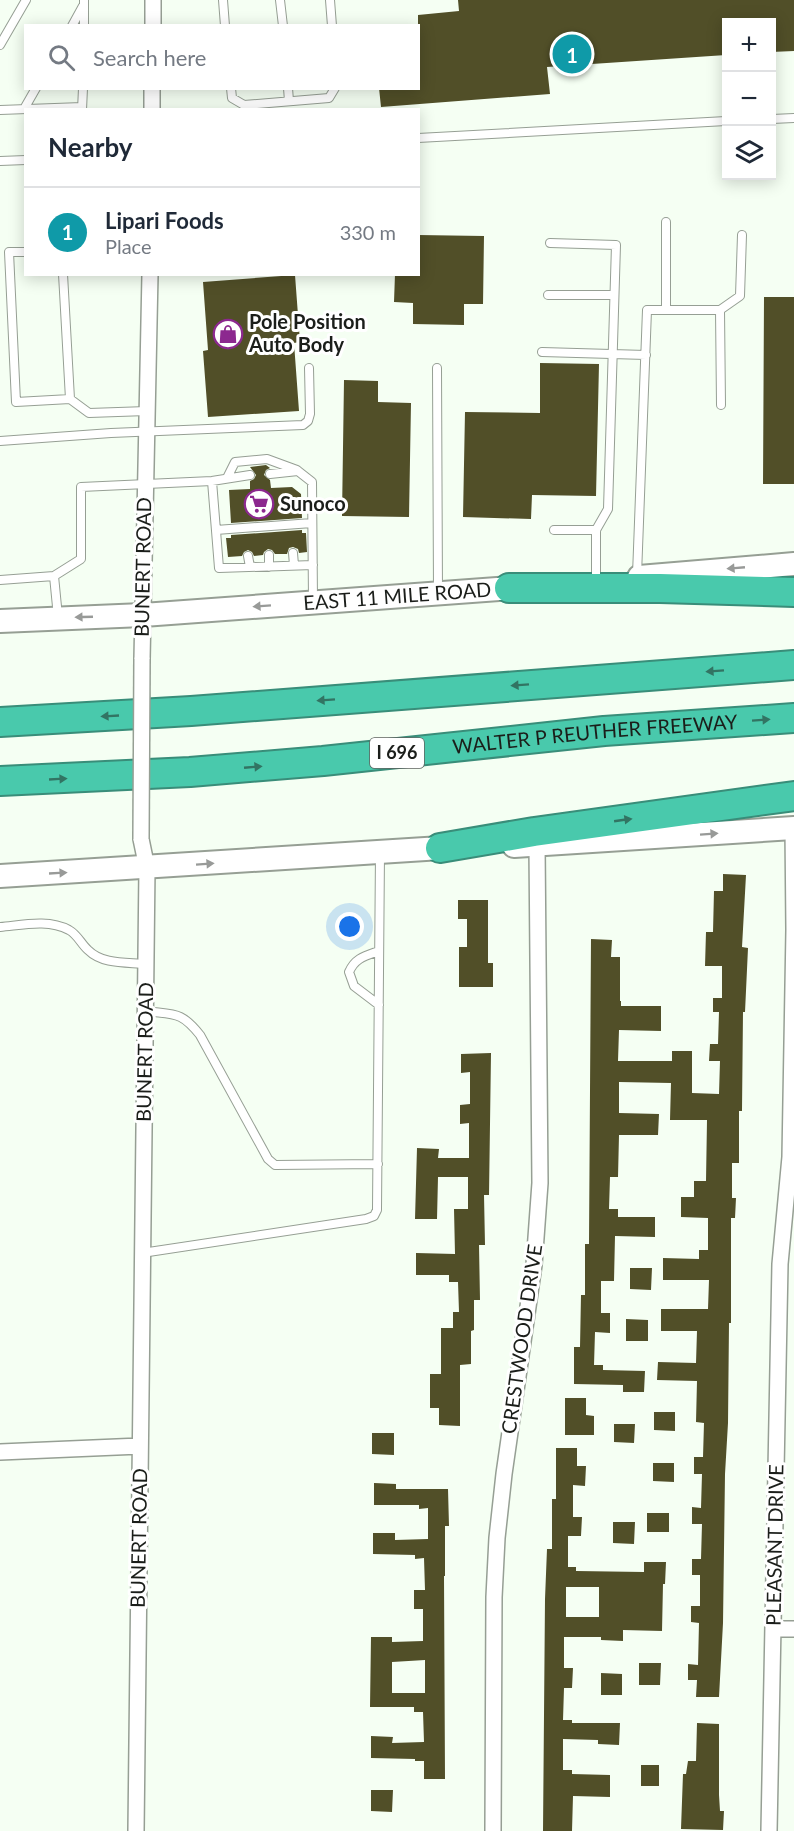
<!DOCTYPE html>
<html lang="en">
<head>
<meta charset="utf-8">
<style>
	body { margin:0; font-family:Lato,sans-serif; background:#f6f6f7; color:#1f2937 }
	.controls { position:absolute; right:18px; top:18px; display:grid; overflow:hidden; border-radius:0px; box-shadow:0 3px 15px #0003 }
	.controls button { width:54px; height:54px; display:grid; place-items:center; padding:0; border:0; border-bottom:2px solid #e0e1e3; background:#fff; color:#1f2937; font:30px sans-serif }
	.you { position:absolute; left:350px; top:927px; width:21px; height:21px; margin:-15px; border:4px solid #fff; border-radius:50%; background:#1a73e8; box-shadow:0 0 0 9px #1a73e833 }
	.badge { display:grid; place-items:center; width:39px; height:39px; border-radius:50%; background:#111827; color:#fff; font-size:20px; font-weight:700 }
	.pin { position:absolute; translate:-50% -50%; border:3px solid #fff; box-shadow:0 2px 6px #0006 }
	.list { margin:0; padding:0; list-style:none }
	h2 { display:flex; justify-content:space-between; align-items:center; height:78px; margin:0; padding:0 24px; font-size:26px }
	h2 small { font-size:20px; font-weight:400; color:#747a83 }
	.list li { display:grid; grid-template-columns:39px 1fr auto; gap:18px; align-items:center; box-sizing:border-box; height:90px; padding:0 24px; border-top:2px solid #e0e1e3 }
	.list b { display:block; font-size:22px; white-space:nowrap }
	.list p { margin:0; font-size:20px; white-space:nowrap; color:#747a83 }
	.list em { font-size:20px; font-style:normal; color:#747a83 }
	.icon { flex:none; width:33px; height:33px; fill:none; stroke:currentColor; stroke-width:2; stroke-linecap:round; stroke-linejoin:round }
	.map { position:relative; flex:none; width:794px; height:1831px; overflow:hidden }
	.search { position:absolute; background:#fff; box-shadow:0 3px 15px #0003; left:24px; top:24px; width:396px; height:66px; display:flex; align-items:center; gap:15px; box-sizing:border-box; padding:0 21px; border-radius:0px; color:#747a83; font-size:22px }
	.panel { position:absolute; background:#fff; box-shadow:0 3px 15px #0003; left:24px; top:108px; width:396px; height:168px; border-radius:0px }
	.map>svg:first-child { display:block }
</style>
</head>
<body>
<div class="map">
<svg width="794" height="1831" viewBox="0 0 794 1831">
	<rect width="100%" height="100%" fill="#f5fff3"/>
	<!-- building -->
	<path fill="#514f28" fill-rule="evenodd" d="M458 0H794V51L771 52V22H726V55L547 67 550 94 381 107 379 88H418V15L459 11Z
		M418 235 484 236 483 304H464V325L413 324V303L394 302 395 274H418Z
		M295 275 300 342 294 343 299 411 208 417 203 351 208 350 203 282Z
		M764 297H794V484H763Z
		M540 363 599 364 596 496 532 495 531 519 463 517 465 412 540 413Z
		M344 380 378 381V402L411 403 409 517 342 516Z
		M266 465 270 468 266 470 264 475 270 480 271 488 292 487 301 494 302 518 231 523 229 490 250 489V481L254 479 256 475 250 467Z
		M302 530V533H306L307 552 299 553 298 549 293 547 289 548 287 554H275L272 550 268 549 264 552 263 555 254 556 252 552 248 550 244 552 242 556 228 557 226 538H231V535Z
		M723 874 746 875 742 947 748 948 745 1012H743L742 1111H739V1163H732V1198H736L735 1218H731V1323H729L728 1423 725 1474 723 1623 719 1697H696L697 1680H688V1664L698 1665 699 1623 691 1622V1606H700V1575H692V1559H701L702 1524H692V1507L701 1508 702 1474H694V1457H703L704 1423 696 1422 697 1381 657 1380 658 1362 696 1363 697 1331H661V1309H708L709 1280H663V1258L699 1259V1250H708V1218L681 1217V1197H694V1181H706L707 1120H670L671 1083 619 1082V1113L659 1114 658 1135H619L618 1177H610L609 1209H618V1217H655V1237L615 1236 614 1281H601V1313H610V1333L595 1332 594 1365H603V1370L645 1371 644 1392H623V1385L574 1384V1347H580L581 1295H585V1244H589L591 939 612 940 611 957H620V1001H621V1006H661V1031L619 1030 618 1061H672V1051H692V1093L719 1094 720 1061H709L710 1044H718L719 1012H713V998H722V966H705L706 932H713L714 891H723Z
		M458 900H488V963H493V987H459V947H467V919H458Z
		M491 1053 489 1195H484L485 1245H479L480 1300H474V1330L471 1331V1364L460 1365V1426L439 1425V1408H430V1374H441V1328H453V1312H459L458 1282H449V1275H416V1253L455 1254 454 1209H468V1177H438L437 1219H415L417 1148 439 1149 438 1158H469V1123L460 1124V1105L470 1104V1072L461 1073V1054Z
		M630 1268H652L651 1290 630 1289Z
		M626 1319 648 1320V1341H626Z
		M565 1398H586V1415L594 1416V1435H565Z
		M654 1412H675V1431L654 1430Z
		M614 1424H635L634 1443 614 1442Z
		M372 1433H394V1455L372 1454Z
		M556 1448H577V1466H586L585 1486 573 1485V1517H582L581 1536H568V1567H576V1571L644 1572V1562H666L665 1584H663L662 1631 623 1630V1641L601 1640V1637H564V1668H573L572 1688H564L563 1720H572V1723H620L619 1745 598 1744V1740L563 1739V1770H572V1774L610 1775V1797L573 1796 572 1831H543L545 1599 547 1549H552V1499H556ZM566 1587H599V1617H566Z
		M653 1463H674V1482L653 1481Z
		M374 1483 396 1484V1489H448L449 1526H445V1576H444L445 1779H424V1761H415V1759L371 1758V1736L393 1737 392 1743 424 1742 423 1712H414V1707H370L371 1637H392V1642L423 1641V1609H414V1590H425L424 1558 415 1559V1555L373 1554V1533H395V1540L428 1539V1508L419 1509V1505H374ZM425 1660V1693H392V1662Z
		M647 1513H669V1532H647Z
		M613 1522H635L634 1544 613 1543Z
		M639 1663H661L660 1685H639Z
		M601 1673 622 1674V1695H601Z
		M697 1723 719 1724V1795L720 1811H724L723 1830 681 1829 683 1774H686L688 1761H696Z
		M641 1765H659V1786H641Z
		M371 1790H393L392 1812 371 1811Z"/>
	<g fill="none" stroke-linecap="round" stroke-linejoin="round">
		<!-- lane casing -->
		<g stroke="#969f94" stroke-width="10">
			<path id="lane" d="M223 0 225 26
				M280 0 283 26
				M330 0 332 26
				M72 26 83 6
				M84 26V0
				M0 45 26 0
				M231 88 232 98 244 105 329 98 335 88
				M288 88 289 101
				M24 109 36 88
				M0 110 82 107
				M82 110 83 88
				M772 119 794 118
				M418 138 726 121
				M0 161 26 160
				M666 222V310
				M550 243 616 245 608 509 596 530V580
				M26 252H9L16 402 70 399 89 413 147 411
				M63 274 70 399
				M548 295H614
				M720 310 740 296 742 235
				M542 352 646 355
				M437 368 438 592
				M0 441 111 433 303 425 308 421 310 414 309 368
				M270 474 298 471 312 482 313 601
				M227 478 235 462 267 459 297 470
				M212 481 219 568 313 565
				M216 530 312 523
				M554 530H596
				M293 553 294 565
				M269 555V567
				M248 556 250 567
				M637 575 647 310H720L721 405
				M54 576 81 559V487L212 481 250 475
				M0 580 54 576 58 617
				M0 927C23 925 48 919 69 930 78 935 81 944 88 950 103 965 127 962 146 964
				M379 1005 354 986 349 972C355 958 365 956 379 951
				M145 1011C175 1015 181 1011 200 1035L268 1159 275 1165 378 1164
				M142 1253 366 1219 374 1216 377 1210 380 853"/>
		</g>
		<!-- street casing -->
		<g stroke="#969f94" stroke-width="18">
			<path id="street" d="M153 26V0
				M152 110V88
				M142 659 150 274
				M0 1452 140 1446
				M774 1629H794
				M136 1831 147 868 141 839
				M493 1831 494 1597 497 1538 504 1474 534 1265 540 1183 537 846
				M769 1831 780 1264 790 1157 794 930 793 828"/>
		</g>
		<!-- secondary casing -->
		<g stroke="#969f94" stroke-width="26">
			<g id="secondary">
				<path d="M639 577 794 564"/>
				<path id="s1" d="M0 621 143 615 525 587"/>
				<path d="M514 846 794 828"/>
				<path d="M0 876 457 847"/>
			</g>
		</g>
		<!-- highway casing -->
		<g stroke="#398d79" stroke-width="32">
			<g id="highway">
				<path d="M509 588H660L794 592"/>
				<path d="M0 722 191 711 794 665"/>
				<path id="s2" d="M0 781 190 772 323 761 604 731 794 718"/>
				<path d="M440 848 534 832 794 796"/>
			</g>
		</g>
		<!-- lane -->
		<use href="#lane" stroke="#fff" stroke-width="8"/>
		<!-- street -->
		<use href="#street" stroke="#fff" stroke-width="15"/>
		<!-- secondary -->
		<use href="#secondary" stroke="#fff" stroke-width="22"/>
		<!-- highway -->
		<use href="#highway" stroke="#49c9ac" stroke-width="28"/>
		<!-- street-bridge casing -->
		<g stroke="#969f94" stroke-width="18" stroke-linecap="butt">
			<path id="street-bridge" d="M141 839 142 659"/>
		</g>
		<!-- street-bridge -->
		<use href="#street-bridge" stroke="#fff" stroke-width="15"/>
	</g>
	<!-- one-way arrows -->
	<defs><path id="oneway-solid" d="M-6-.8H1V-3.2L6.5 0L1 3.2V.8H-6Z" transform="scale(1.5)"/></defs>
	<g fill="#989a98">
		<use href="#oneway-solid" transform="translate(736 568) rotate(175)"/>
		<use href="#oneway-solid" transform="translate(262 606) rotate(176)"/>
		<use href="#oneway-solid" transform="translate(84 617) rotate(178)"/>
		<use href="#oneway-solid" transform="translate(709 834) rotate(-4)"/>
		<use href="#oneway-solid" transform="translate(205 864) rotate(-4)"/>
		<use href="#oneway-solid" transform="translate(58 873) rotate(-3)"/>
	</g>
	<g fill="#327463">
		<use href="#oneway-solid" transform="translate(715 671) rotate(176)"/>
		<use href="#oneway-solid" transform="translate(520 685) rotate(176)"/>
		<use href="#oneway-solid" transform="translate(326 700) rotate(176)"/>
		<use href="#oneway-solid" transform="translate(110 716) rotate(177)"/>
		<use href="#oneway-solid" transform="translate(761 720) rotate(-4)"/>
		<use href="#oneway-solid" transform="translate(253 767) rotate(-5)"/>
		<use href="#oneway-solid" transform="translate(58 779) rotate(-3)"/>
		<use href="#oneway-solid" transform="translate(623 820) rotate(-8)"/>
	</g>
	<!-- icons -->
	<defs>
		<g id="shop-ring" transform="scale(1.5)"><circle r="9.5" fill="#fff" stroke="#8c288f" stroke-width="1.5"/><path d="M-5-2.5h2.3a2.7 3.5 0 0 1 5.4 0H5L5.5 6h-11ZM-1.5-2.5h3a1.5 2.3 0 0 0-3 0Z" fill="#8c288f"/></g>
		<g id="supermarket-ring" transform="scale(1.5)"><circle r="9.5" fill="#fff" stroke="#8c288f" stroke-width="1.5"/><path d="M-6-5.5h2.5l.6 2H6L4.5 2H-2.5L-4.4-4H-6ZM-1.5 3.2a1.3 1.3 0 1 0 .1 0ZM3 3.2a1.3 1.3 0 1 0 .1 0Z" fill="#8c288f"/></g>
	</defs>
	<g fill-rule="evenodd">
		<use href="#shop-ring" x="228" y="334"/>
		<use href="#supermarket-ring" x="259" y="504"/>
	</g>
	<g text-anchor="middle" stroke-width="6" stroke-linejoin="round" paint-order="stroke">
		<!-- shield labels -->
		<rect fill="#fff" stroke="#5f625f" stroke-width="1.5" x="370" y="738" width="54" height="30" rx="4.5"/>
		<g font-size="18" font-weight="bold" fill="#1b1e1a">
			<text x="397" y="759">I 696</text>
		</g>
		<!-- poi labels -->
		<g font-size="20" font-weight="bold" fill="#1b1e1a" stroke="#fff" text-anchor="start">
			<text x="249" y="329">Pole Position<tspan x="249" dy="23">Auto Body</tspan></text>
			<text x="280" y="511">Sunoco</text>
		</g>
		<!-- street labels -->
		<g font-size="20" fill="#1b1e1a" stroke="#fff">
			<text transform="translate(143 567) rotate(-89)" y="7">BUNERT ROAD</text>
			<text dy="7" stroke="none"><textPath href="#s1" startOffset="398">EAST 11 MILE ROAD</textPath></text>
			<text dy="7" stroke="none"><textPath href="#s2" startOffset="597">WALTER P REUTHER FREEWAY</textPath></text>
			<text transform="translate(145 1052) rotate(-89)" y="7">BUNERT ROAD</text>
			<text transform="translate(522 1339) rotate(-82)" y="7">CRESTWOOD DRIVE</text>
			<text transform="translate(139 1538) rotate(-89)" y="7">BUNERT ROAD</text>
			<text transform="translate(775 1545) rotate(-89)" y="7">PLEASANT DRIVE</text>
		</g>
	</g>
</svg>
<div class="controls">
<button>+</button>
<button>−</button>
<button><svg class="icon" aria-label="layers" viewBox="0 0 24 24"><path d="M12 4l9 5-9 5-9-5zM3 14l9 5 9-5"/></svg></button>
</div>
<div class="you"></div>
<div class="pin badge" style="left:572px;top:54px;background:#0f9aa8">1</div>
<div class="search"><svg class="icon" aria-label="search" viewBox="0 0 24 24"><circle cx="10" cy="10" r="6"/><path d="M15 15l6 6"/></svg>Search here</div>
<section class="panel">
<h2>Nearby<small></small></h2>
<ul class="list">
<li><span class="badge" style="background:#0f9aa8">1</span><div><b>Lipari Foods</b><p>Place</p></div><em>330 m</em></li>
</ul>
</section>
</div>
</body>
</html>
